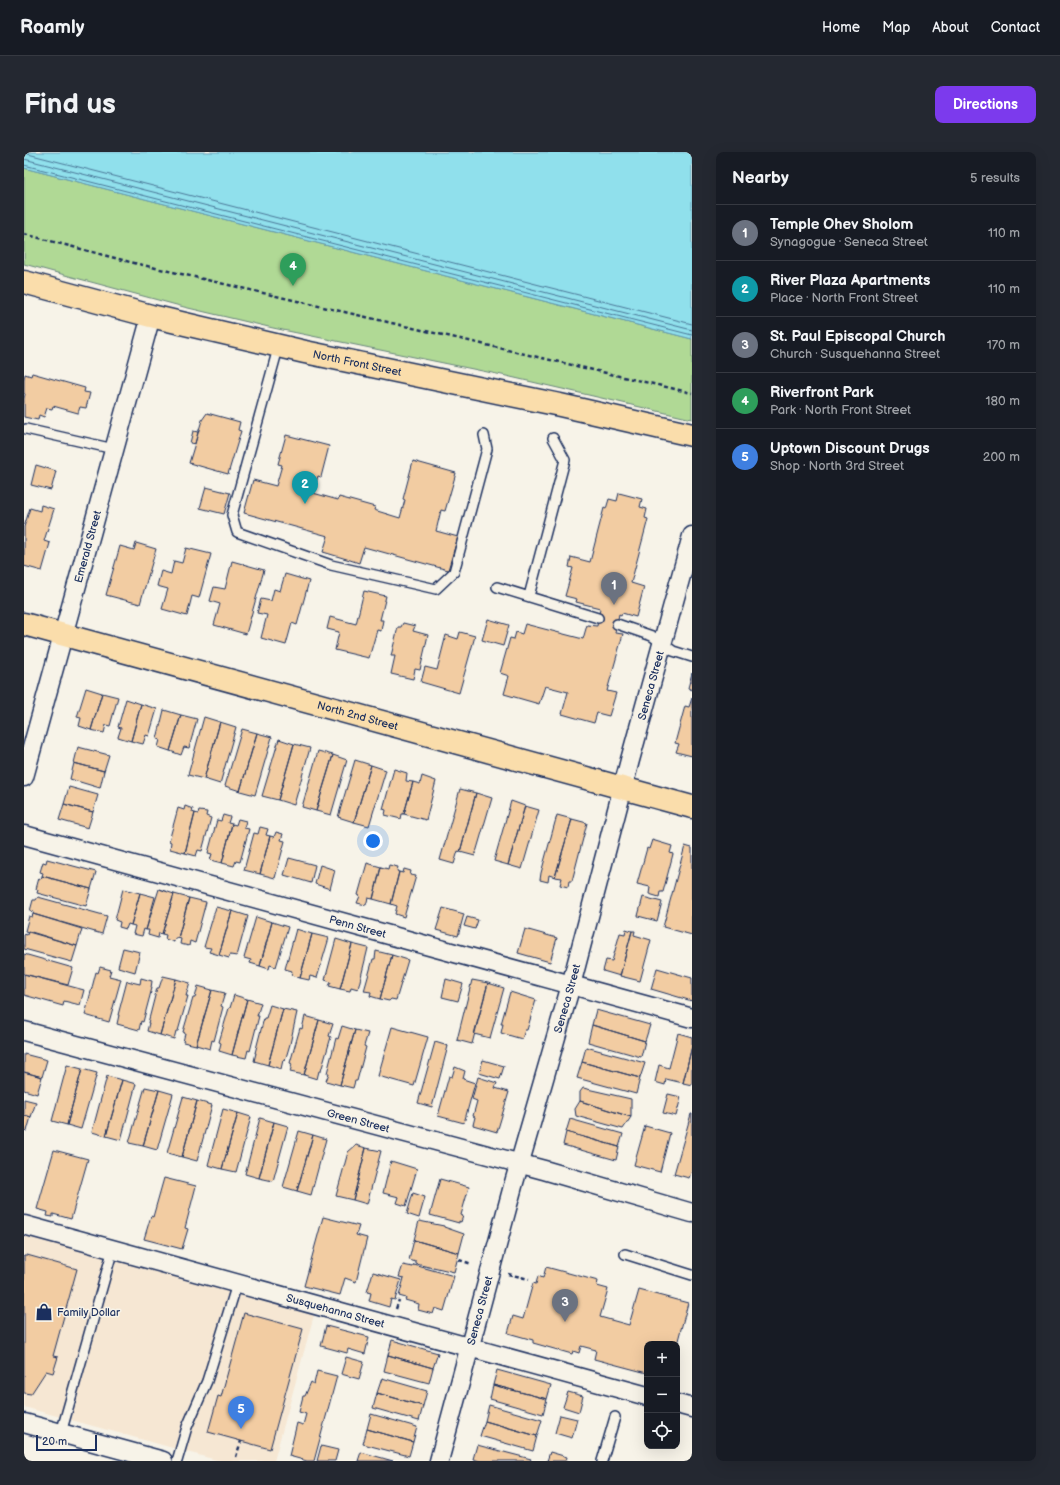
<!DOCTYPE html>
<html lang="en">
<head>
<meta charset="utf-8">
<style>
	body { margin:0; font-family:"Balsamiq Sans",sans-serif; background:#242831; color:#f1f3f6 }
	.controls { position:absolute; right:12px; bottom:12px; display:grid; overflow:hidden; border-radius:8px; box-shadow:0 4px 16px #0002 }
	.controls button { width:36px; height:36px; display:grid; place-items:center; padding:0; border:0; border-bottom:1px solid #363941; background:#171b24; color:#f1f3f6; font:20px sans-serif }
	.scale { position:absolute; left:12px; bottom:10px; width:61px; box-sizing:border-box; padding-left:4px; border:2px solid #1b2f5e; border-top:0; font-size:11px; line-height:14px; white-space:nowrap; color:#1b2f5e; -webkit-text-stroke:3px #f7f3e8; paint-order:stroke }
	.you { position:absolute; left:349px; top:689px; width:14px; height:14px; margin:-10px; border:3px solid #fff; border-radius:50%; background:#1a73e8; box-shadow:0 0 0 6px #1a73e833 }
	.badge { display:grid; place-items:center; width:26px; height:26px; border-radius:50%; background:#7c3aed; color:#fff; font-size:13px; font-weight:700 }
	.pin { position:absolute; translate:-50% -33px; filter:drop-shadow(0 1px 2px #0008) }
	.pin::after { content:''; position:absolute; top:21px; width:14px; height:12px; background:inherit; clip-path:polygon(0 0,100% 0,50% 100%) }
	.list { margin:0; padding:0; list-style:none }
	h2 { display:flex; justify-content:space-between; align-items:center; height:52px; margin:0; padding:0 16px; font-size:17px }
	h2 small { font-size:13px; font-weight:400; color:#9ea1a6 }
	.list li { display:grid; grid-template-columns:26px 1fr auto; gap:12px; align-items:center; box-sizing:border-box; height:56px; padding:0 16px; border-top:1px solid #363941 }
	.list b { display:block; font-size:15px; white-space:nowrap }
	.list p { margin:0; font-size:13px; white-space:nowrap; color:#9ea1a6 }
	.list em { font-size:13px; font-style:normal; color:#9ea1a6 }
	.icon { flex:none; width:22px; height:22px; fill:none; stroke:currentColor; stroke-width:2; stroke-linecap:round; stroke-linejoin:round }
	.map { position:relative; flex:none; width:668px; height:1309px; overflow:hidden; border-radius:8px }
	header { display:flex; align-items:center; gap:24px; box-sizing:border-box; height:56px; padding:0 20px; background:#171b24; border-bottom:1px solid #363941 }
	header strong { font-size:19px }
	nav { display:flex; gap:22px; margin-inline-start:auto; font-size:14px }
	.intro { display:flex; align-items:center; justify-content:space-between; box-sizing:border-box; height:96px; padding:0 24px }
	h1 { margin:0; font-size:28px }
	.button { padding:10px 18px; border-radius:8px; background:#7c3aed; color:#fff; font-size:14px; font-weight:700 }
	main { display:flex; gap:24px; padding:0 24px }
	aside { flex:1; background:#171b24; border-radius:8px; box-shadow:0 4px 16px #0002 }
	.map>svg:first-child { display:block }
</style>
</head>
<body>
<header>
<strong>Roamly</strong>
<nav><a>Home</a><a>Map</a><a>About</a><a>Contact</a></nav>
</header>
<div class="intro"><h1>Find us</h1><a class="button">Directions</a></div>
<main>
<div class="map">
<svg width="668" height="1309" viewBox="0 0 668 1309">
	<rect width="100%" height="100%" fill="#f7f3e8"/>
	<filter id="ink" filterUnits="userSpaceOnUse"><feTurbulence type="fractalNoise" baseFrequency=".025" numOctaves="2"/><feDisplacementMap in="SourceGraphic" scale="8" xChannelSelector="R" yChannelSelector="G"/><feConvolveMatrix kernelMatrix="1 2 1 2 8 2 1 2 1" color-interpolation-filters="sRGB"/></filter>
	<g filter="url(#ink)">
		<!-- built -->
		<path fill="#f6e7d3" d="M0 1080 290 1163 250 1309H196L0 1255Z"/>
		<!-- green -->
		<path fill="#b0d995" stroke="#66847a" d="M0 16 668 187V267L478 223 249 176 160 155 0 112Z"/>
		<!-- water -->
		<path fill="#90e0ec" stroke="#6199b3" d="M0 0H668V187L0 16Z"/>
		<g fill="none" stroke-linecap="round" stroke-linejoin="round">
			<!-- shore -->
			<path stroke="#4a7697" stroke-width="1" d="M0 1 668 172
				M0 7 668 178
				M0 13 668 183"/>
		</g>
		<!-- building -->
		<path fill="#f2cca2" stroke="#1b2f5e" d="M8 221 61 236 60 240 66 241 62 256 56 255 54 261 29 254 28 257 23 256 20 265 15 263 14 268 0 265V247L1 242 0 241V227L1 222 7 224Z
			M183 261 216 270 214 278 217 279 204 322 165 311 178 268Z
			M169 279 174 280 171 292 166 291Z
			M262 283 305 294 297 325 294 324 289 341 314 348 315 345 351 355 350 358 376 366 381 348 379 347 389 309 432 321 421 359 417 358 412 379 434 385 424 418 340 395 335 411 326 408 299 400 304 384 220 361 229 328 252 334 258 313 254 312Z
			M12 313 32 319 27 338 7 333Z
			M182 335 206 341 200 362 176 356Z
			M595 341 618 347 616 355 623 357 621 366 624 367 607 431 620 435 612 465 598 461 597 463 595 462 593 472 591 481 599 482 583 539 592 541 585 564 573 561 570 571 538 562 544 540 521 534 515 552 480 542 485 524 476 521 486 486 490 487 492 480 498 482 501 472 559 487 563 473 573 474 576 456 552 450 553 447 541 444 549 416 545 415 547 405 566 410 580 356 582 357 585 347 593 349Z
			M17 353 30 357 20 389 26 391 18 419 0 414V375L6 356 16 359Z
			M112 391 132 397 116 452 82 443 96 394 110 398Z
			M162 396 187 402 175 446 168 444 163 464 138 457 144 437 133 434 137 419 147 422 150 409 158 411Z
			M208 409 240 418 222 482 190 473 196 452 186 449 190 435 201 437Z
			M261 422 285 429 273 473 268 471 262 493 237 486 243 463 233 461 237 447 247 449 250 437 256 439Z
			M340 439 362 444 356 468H359L357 479 353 478 345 506 311 498 315 480 303 477 306 465 332 472Z
			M464 467 485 473 479 494 458 488Z
			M379 471 391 474 389 479 404 483 396 518 391 517 389 527 367 522 371 504H367L374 475H377Z
			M436 480 451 484 435 541 397 530 401 515 413 518 422 483 434 487Z
			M668 521V538L664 536Z
			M62 536 78 541 67 578 55 574 57 566 53 565Z
			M78 541 94 545 86 574 82 573 80 581 67 578Z
			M668 546V604L652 600 655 592 651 591 661 554 665 555Z
			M102 547 117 552 107 589 94 585 97 576 94 575Z
			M117 552 133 557 125 584 122 583 119 592 107 589Z
			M140 558 157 563 146 599 134 595 136 588 133 587Z
			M157 563 173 567 165 596 160 595 157 603 146 599Z
			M180 565 196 570 180 627 164 623Z
			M196 570 212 575 196 632 180 627Z
			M218 577 233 581 216 639 201 634Z
			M233 581 248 585 231 643 216 639Z
			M255 587 270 592 254 648 238 644Z
			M270 592 286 596 270 653 254 648Z
			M54 595 85 603 80 619 50 611Z
			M294 599 309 603 292 659 278 655Z
			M309 603 323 608 307 663 292 659Z
			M331 608 347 613 330 670 314 665Z
			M50 611 80 619 76 636 46 627Z
			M347 613 362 618 345 674 330 670Z
			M370 617 383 621 382 629 389 630 380 662H378L377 667 361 663 362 658 359 657Z
			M398 624 412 629 402 668 380 662 389 630 396 632Z
			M45 635 74 643 69 660 40 652Z
			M436 637 452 641 436 700 434 699 430 712 416 708Z
			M452 641 468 646 451 704 436 700Z
			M487 649 501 654 484 713 470 709Z
			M40 652 69 660 64 676 35 668Z
			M161 654 169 657 168 660 171 661 161 701 146 697 147 690 145 689 154 656 160 658Z
			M501 654 515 658 498 717 484 713Z
			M175 659 183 660 182 664 187 666 178 699 174 698 172 704 161 701 171 661 174 662Z
			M199 663 206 665 204 671 208 672 198 711 186 708 188 702 184 701 193 668 197 669Z
			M533 663 548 667 531 725 525 723 524 730 516 728 517 721Z
			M214 667 222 669 220 676 225 677 216 710 212 709 210 714 198 711 208 672 212 673Z
			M548 667 563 671 548 729H545L544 735 536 733 538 726 531 725Z
			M236 675 244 677 242 683 246 684 236 722 220 718 230 681 234 682Z
			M252 680 259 682 257 688 261 689 251 726 236 722 246 684 250 685Z
			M628 688 648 694 646 701 649 702 639 740H636L635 745 625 742 626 735 613 732 623 696 625 697Z
			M661 694 668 696V783L639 775Z
			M265 706 291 713 287 731 260 723Z
			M23 707 72 720 67 737 18 724 19 721 16 720 19 710 22 711Z
			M343 711 357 715 349 747 344 746 342 753 333 751 336 744 334 743Z
			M296 713 311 718 306 737 291 732Z
			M365 713 374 715 373 719 375 720 367 752 349 747 357 715 364 717Z
			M380 717 387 719 386 723 392 724 380 765 371 762 373 754 367 752 375 720 379 721Z
			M18 724 67 737 62 754 13 741 14 738 12 737 15 726 17 727Z
			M99 737 116 741 107 773 104 772 102 777 95 775 96 770 91 768Z
			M135 737 150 742 138 782 135 781 134 786 124 783 125 778H122Z
			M116 741 131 745 122 778 120 777 118 784 109 782 111 774 107 773Z
			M150 742 165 746 154 786H151L150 790 141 787 142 783 138 782Z
			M14 745 83 764 78 782 9 762 10 760 6 759 9 748H12Z
			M619 745 638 750 633 769 614 764Z
			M165 746 182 750 171 791 166 789 165 794 156 792 157 787 154 786Z
			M192 755 208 759 195 803 185 800 187 796 180 795Z
			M419 756 440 762 434 784 412 778Z
			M208 759 224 764 213 804 206 803 205 806 195 803Z
			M9 762 58 777 53 794 1 779 5 764 8 765Z
			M232 765 248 770 236 814 226 811 227 808 220 806Z
			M443 765 454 768 451 777 440 774Z
			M248 770 264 775 252 815 246 813 245 817 236 814Z
			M272 777 288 782 276 826 267 823 268 819 261 817Z
			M501 777 533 786 526 810 494 801Z
			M602 777 608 779 596 824 579 819 582 808 588 809 596 781 601 782Z
			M4 779 53 794 48 810 0 797V782L3 783Z
			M608 779H611L610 783 627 788 616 829 596 824Z
			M288 782 305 786 293 826 286 824 285 828 276 826Z
			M312 787 328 792 316 837 305 834 307 830 301 828Z
			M328 792 344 796 334 837 327 835 326 839 316 837Z
			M99 796 116 800 111 820 94 815Z
			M352 799 368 803 356 847 346 844 347 840 340 839 349 807H351Z
			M0 802 49 816 44 833 0 822Z
			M368 803 384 808 372 848 367 847 365 849 356 847Z
			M76 815 87 818 85 824 97 827 85 870 61 863 72 820 74 821Z
			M633 816 668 826V849L627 837Z
			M0 822 60 838 56 853 40 849 39 854 0 843Z
			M139 824 152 827 136 883 123 879 125 871H124L133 836H135Z
			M117 826 128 829 127 836H128L119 870 117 869 115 878 93 872 95 863H94L103 829 116 832Z
			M152 827 166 831 162 844H164L154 879H152L150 887 136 883Z
			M422 827 439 832 434 849 418 845Z
			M448 828 464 831 448 892 433 888Z
			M464 831 480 836 466 886 450 882Z
			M174 834 188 838 172 893 159 890 161 881 159 880 169 846H171Z
			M188 838 201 841 197 854 199 855 190 889 188 888 186 897 172 893Z
			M486 840 512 848 503 878H501L498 887 477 881 479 872H477Z
			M210 843 223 847 208 903 195 899 197 891 195 890 205 856H206Z
			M223 847 237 851 233 864H235L226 899 224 898 222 906 208 903Z
			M246 853 259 857 244 913 230 909 232 901H231L240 866H242Z
			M259 857 273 860 266 892 261 909 259 908 257 917 244 913Z
			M572 858 626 873 621 889 568 873Z
			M281 864 295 868 280 923 266 920 268 912 266 911 276 876 278 877Z
			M295 868 309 872 305 884 307 885 297 919H295L293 927 280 923Z
			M568 873 621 889 617 905 564 890Z
			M318 874 331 878 316 933 302 929 305 921H303L312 886 314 887Z
			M368 875 404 885 390 934 354 924Z
			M331 878 344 881 340 894 342 895 333 929H331L329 936 316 933Z
			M654 881 668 885V894L659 931 642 927 641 933 631 930 635 913 645 916Z
			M411 890 424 894 408 955 394 951Z
			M668 894V933L659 931Z
			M562 895 621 911 616 926 558 910Z
			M0 902 23 908 18 925 0 920Z
			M459 908 480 914 476 927 455 921Z
			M558 910 616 926 612 942 553 926Z
			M43 913 58 917 43 973 28 969Z
			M431 915 441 919 439 927 451 931 440 971 414 964 425 924 428 925Z
			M58 917 73 921 57 977 43 973Z
			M0 920 18 925 13 942 0 938Z
			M83 924 98 928 82 984 68 980Z
			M454 925 473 931 471 936 485 940 473 980 449 973 451 965 449 964 453 949 448 947Z
			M98 928 112 932 97 988 82 984Z
			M121 935 135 938 119 994 105 991Z
			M559 936 607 947V965L556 949V940Z
			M135 938 149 942 133 998 119 994Z
			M644 942 657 945 652 964 639 961Z
			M159 945 173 949 158 1005 143 1001Z
			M0 947 12 950 7 965 0 963Z
			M173 949 188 953 173 1009 158 1005Z
			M556 949 607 965 599 977 552 964 551 957Z
			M199 957 214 961 198 1017 184 1013Z
			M214 961 227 965 212 1020 198 1017Z
			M667 962H668V1018L665 1026 650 1022Z
			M0 963 7 965 3 979 0 978Z
			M236 966 250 970 235 1026 221 1022Z
			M546 967 599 982 595 995 542 980Z
			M250 970 264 974 249 1029 235 1026Z
			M621 974 646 981 636 1020 610 1013Z
			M275 979 289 983 273 1039 259 1035Z
			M542 980 595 995 592 1008 539 993Z
			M289 983 302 987 287 1043 273 1039Z
			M332 993 342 996 329 1048 312 1044 324 1000Z
			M342 996 357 999 343 1052 329 1048Z
			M30 998 64 1007 47 1067 29 1062V1065L23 1064 24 1060 13 1057Z
			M367 1009 393 1017 382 1054 373 1051 375 1045 359 1041Z
			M140 1026 172 1034 161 1076 164 1077 158 1097 120 1087 127 1064 129 1065Z
			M416 1027 445 1035 437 1063 439 1064 437 1070 435 1069V1071L406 1063Z
			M389 1041 401 1045 395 1066 383 1062Z
			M299 1065 335 1074 332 1083 343 1086 332 1130 321 1126 316 1143 280 1134Z
			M395 1069 420 1074V1075L440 1082 435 1101 390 1088Z
			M390 1088 435 1101 430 1120 409 1115V1116L392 1112V1110L385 1108Z
			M3 1103 53 1117 29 1204 34 1205 29 1221 22 1219 7 1242 0 1241V1104H3Z
			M379 1113 389 1115 390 1113 430 1124 420 1159 411 1156 409 1162 394 1158 395 1152 381 1148 382 1146 375 1144 380 1126 375 1125Z
			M522 1115 574 1129 573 1134 584 1137 576 1165 605 1173 615 1138 664 1151 653 1192H623V1221L570 1207 572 1198 557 1194 555 1201 549 1199 548 1202 509 1191V1188L484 1181 489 1164 499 1167 509 1131 512 1132 514 1124 519 1126Z
			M349 1120 377 1128 371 1148 367 1147 365 1155 345 1149 347 1141 343 1140Z
			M220 1161 279 1177 246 1297 184 1280 194 1244 197 1245Z
			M302 1174 345 1185 341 1202 324 1197 323 1201 297 1194Z
			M368 1188 414 1201 409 1216 364 1203Z
			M364 1203 409 1216 405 1231 360 1219Z
			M322 1205 340 1210 335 1227 317 1222Z
			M473 1218 527 1233 523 1247 469 1233Z
			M293 1219 313 1224 290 1309H283L265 1304 273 1271 279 1273 282 1262 275 1260 279 1244H281L287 1230 290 1232Z
			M358 1226 403 1239 399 1254 353 1241Z
			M469 1233 523 1247 519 1262 466 1247Z
			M544 1240 559 1244 555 1260 539 1255Z
			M353 1241 399 1254 395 1269 349 1256Z
			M465 1253 518 1268 513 1284 461 1269Z
			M347 1262 393 1275 389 1290 343 1277Z
			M536 1263 553 1267 548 1286 531 1281Z
			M461 1269 513 1284 509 1299 456 1284Z
			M343 1277 389 1290 385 1304 339 1292Z
			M453 1293 507 1307 506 1309H456L449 1307Z
			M297 1294 314 1298 311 1309H293Z
			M337 1300 369 1309H334Z
			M526 1300 543 1305 542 1309H523Z"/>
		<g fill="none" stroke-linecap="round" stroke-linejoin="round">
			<!-- lane casing -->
			<g stroke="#1b2f5e" stroke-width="12">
				<path id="lane" d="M255 193 208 363 213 380 307 413 412 437 430 420 463 297 460 283
					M2 277 90 297
					M473 435 574 466
					M505 444 541 308 529 286
					M593 472 628 484 649 499 668 505
					M601 1102 668 1123
					M37 1281 89 1097
					M153 1309 163 1275 183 1229 213 1132
					M578 1309 591 1265"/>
			</g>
			<!-- street casing -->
			<g stroke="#1b2f5e" stroke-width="21">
				<g id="street">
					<path id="s1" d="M0 625 127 164"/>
					<path id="s2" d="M0 683 668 866"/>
					<path id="s3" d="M0 879 520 1018 668 1061"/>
					<path id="s4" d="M0 1073 623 1244"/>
					<path d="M653 1252 668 1256"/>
					<path d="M0 1271 139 1309"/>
					<path id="s5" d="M415 1309 489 1034 547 833 606 608 668 384"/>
				</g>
			</g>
			<!-- primary casing -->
			<g stroke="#1b2f5e" stroke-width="25">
				<g id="primary">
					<path id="s6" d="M0 130 127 164 281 200 536 253 668 283"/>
					<path id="s7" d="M0 472 668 655"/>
				</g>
			</g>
			<!-- path -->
			<path stroke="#1b2f5e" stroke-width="2.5" stroke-dasharray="4 3" stroke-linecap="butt" d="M0 82 106 110 668 241
				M435 1108 448 1112
				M484 1122 505 1127
				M372 1157 375 1148
				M212 1305 217 1289"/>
			<!-- lane -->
			<use href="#lane" stroke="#f7f3e8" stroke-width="9"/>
			<!-- street -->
			<use href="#street" stroke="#f7f3e8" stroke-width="18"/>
			<!-- primary -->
			<use href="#primary" stroke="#faddab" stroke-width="22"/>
		</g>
	</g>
	<!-- icons -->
	<defs>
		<g id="shop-bare" transform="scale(1.38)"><path d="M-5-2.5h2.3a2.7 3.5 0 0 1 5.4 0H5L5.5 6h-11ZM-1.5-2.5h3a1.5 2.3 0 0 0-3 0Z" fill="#1b2f5e" stroke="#f7f3e8" stroke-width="2.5" paint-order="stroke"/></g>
	</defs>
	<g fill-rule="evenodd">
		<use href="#shop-bare" x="20" y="1160"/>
	</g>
	<g text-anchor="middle" stroke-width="3" stroke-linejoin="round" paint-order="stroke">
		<!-- street labels -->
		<g font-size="11" fill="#1b2f5e" stroke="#f7f3e8">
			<text dy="4" stroke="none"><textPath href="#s6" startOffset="343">North Front Street</textPath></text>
			<text dy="4" stroke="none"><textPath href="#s1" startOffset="239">Emerald Street</textPath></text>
			<text dy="4" stroke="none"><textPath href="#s5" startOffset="804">Seneca Street</textPath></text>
			<text dy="4" stroke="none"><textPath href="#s7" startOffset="346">North 2nd Street</textPath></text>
			<text dy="4" stroke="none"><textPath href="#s2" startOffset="346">Penn Street</textPath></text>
			<text dy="4" stroke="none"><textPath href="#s5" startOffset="480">Seneca Street</textPath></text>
			<text dy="4" stroke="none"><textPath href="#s3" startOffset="346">Green Street</textPath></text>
			<text dy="4" stroke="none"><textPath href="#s4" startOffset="323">Susquehanna Street</textPath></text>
			<text dy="4" stroke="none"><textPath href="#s5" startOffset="156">Seneca Street</textPath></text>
		</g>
		<!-- poi labels -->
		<g font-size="11" fill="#1b2f5e" stroke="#f7f3e8" text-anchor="start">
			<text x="33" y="1164">Family Dollar</text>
		</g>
	</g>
</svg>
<div class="controls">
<button>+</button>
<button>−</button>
<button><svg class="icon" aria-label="locate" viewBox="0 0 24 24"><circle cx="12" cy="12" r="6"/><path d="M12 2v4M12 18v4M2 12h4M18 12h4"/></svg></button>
</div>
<div class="scale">20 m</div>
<div class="you"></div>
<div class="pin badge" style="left:590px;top:453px;background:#6b7280">1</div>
<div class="pin badge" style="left:281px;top:352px;background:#0f9aa8">2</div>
<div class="pin badge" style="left:541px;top:1170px;background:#6b7280">3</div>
<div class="pin badge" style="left:269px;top:134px;background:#2e9e5b">4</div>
<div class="pin badge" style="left:217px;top:1277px;background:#3f7fe0">5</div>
</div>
<aside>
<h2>Nearby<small>5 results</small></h2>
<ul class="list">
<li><span class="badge" style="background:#6b7280">1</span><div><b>Temple Ohev Sholom</b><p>Synagogue · Seneca Street</p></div><em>110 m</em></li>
<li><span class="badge" style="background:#0f9aa8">2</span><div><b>River Plaza Apartments</b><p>Place · North Front Street</p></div><em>110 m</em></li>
<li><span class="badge" style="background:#6b7280">3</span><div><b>St. Paul Episcopal Church</b><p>Church · Susquehanna Street</p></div><em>170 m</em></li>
<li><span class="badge" style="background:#2e9e5b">4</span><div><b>Riverfront Park</b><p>Park · North Front Street</p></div><em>180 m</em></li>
<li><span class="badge" style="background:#3f7fe0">5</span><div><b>Uptown Discount Drugs</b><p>Shop · North 3rd Street</p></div><em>200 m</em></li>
</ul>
</aside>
</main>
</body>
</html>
